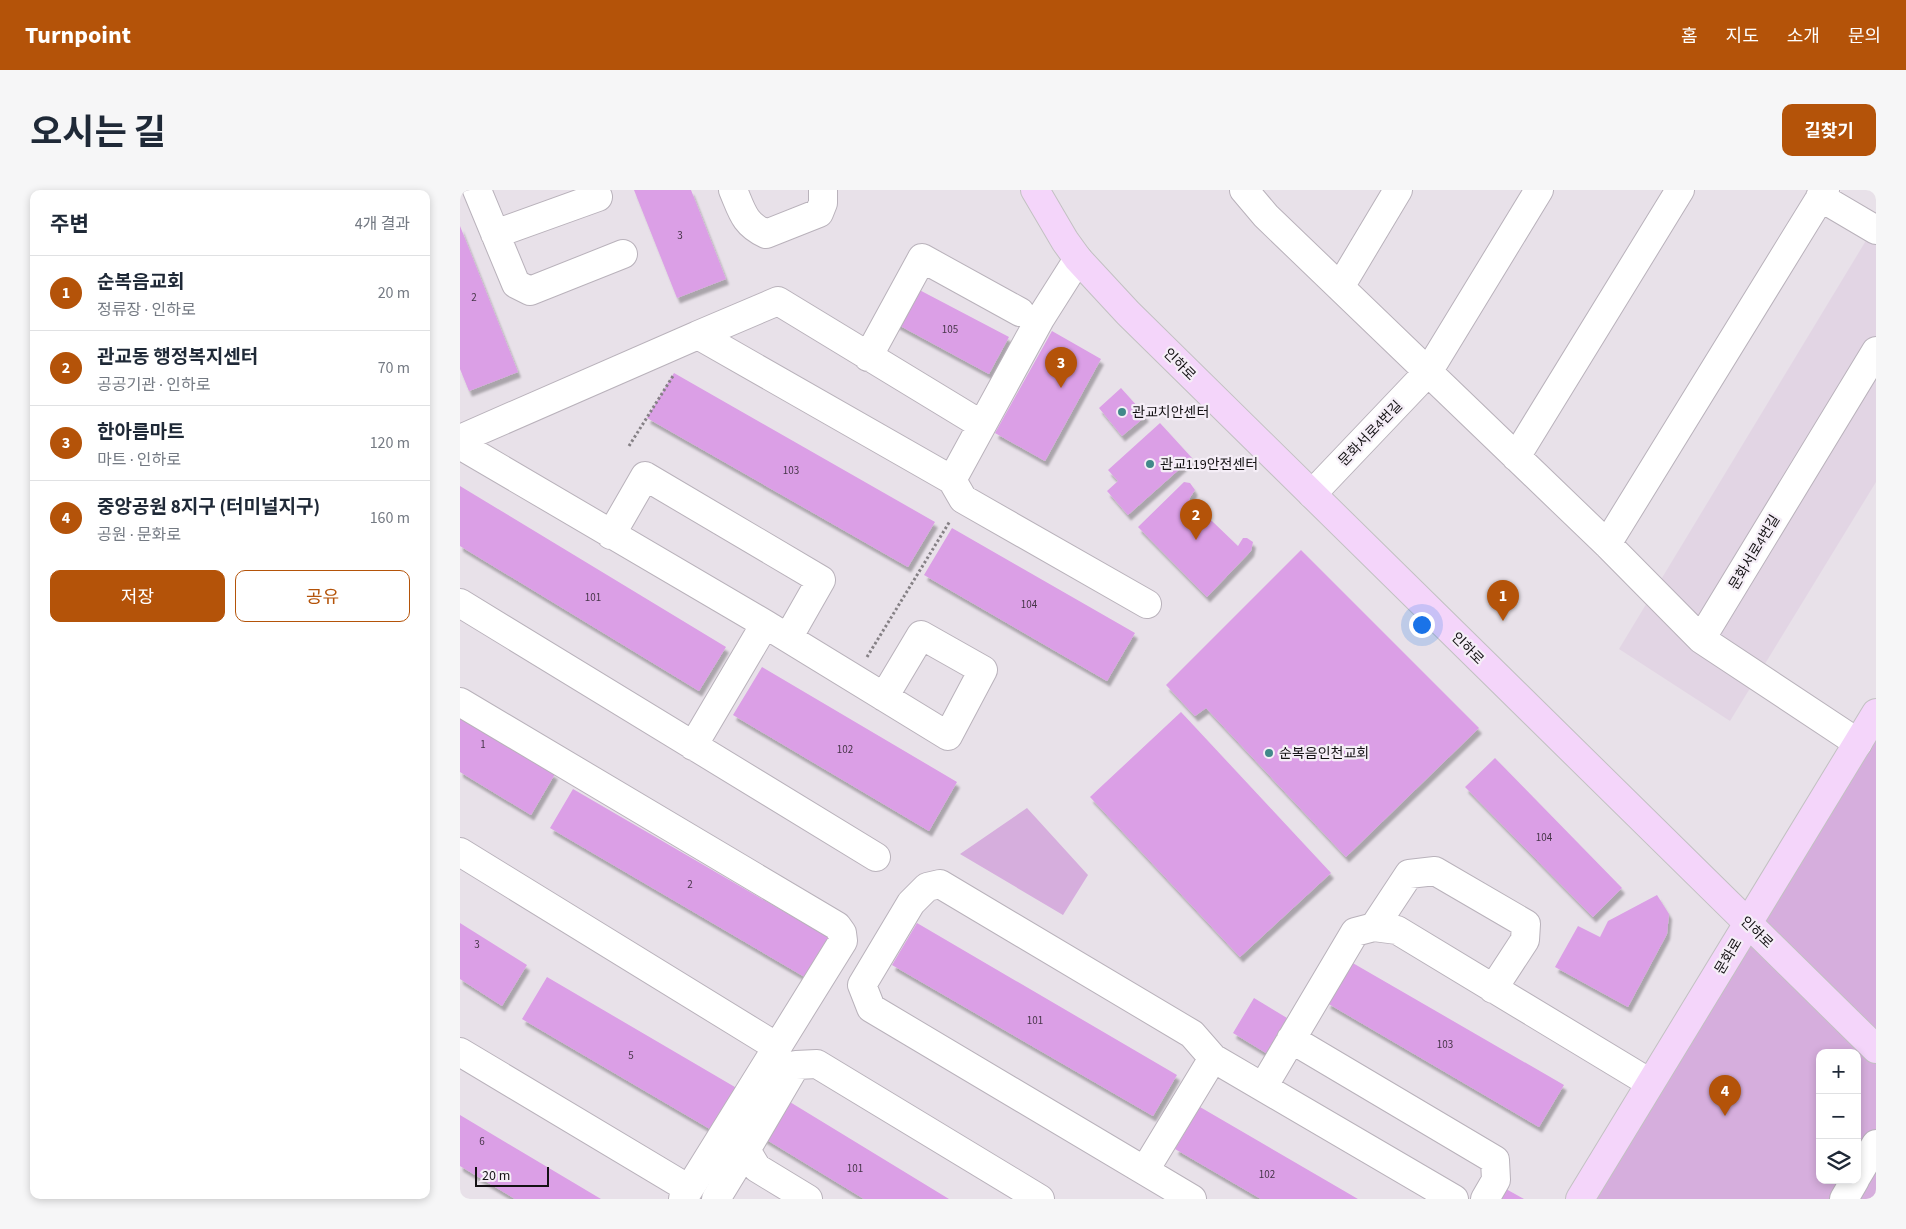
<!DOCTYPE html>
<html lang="ko">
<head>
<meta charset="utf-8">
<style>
	body { margin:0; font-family:"Source Sans 3","Noto Sans KR",sans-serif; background:#f6f6f7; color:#1f2937 }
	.controls { position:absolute; right:15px; bottom:15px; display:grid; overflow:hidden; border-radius:10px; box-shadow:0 2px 8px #0003 }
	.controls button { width:45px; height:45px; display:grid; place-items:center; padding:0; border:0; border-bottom:1px solid #e0e1e3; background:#fff; color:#1f2937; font:25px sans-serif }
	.scale { position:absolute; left:15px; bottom:12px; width:74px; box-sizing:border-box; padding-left:5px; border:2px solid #141214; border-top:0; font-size:14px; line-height:18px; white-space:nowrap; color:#141214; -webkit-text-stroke:4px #f5eef7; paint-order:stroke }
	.you { position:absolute; left:961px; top:434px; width:18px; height:18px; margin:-12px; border:4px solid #fff; border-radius:50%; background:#1a73e8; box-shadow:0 0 0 8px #1a73e833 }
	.badge { display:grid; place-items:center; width:32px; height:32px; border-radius:50%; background:#b45309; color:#fff; font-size:16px; font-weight:700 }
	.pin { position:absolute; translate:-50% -41px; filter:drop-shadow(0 1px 2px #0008) }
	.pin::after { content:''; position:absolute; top:26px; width:18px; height:15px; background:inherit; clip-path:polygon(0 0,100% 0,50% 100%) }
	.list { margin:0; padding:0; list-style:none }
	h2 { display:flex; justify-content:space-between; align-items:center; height:65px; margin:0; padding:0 20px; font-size:21px }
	h2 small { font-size:16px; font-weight:400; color:#747a83 }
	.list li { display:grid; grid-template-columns:32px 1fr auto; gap:15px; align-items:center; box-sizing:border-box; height:75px; padding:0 20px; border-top:1px solid #e0e1e3 }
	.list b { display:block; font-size:19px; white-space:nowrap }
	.list p { margin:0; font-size:16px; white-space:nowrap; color:#747a83 }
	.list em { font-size:16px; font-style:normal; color:#747a83 }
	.actions { display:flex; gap:10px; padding:15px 20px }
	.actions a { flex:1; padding:11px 0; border:1px solid #b45309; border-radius:10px; text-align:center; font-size:18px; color:#b45309 }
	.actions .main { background:#b45309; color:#fff }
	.icon { flex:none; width:28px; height:28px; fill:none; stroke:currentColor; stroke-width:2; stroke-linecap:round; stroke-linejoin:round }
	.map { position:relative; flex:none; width:1416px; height:1009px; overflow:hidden; border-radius:10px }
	header { display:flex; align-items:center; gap:30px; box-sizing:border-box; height:70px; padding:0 25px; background:#b45309; color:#fff }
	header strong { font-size:24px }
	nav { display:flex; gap:28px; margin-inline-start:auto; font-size:18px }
	.intro { display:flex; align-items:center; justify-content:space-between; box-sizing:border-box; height:120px; padding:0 30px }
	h1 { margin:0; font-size:35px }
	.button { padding:12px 22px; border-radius:10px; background:#b45309; color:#fff; font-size:18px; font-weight:700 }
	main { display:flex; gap:30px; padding:0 30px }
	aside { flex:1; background:#fff; border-radius:10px; box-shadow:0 2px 8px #0003 }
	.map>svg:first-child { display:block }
</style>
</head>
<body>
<header>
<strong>Turnpoint</strong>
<nav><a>홈</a><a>지도</a><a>소개</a><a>문의</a></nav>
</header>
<div class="intro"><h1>오시는 길</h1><a class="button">길찾기</a></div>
<main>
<aside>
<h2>주변<small>4개 결과</small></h2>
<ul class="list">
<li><span class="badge">1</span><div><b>순복음교회</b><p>정류장 · 인하로</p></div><em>20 m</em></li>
<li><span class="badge">2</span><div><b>관교동 행정복지센터</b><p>공공기관 · 인하로</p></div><em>70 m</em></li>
<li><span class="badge">3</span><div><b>한아름마트</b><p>마트 · 인하로</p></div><em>120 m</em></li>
<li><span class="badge">4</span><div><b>중앙공원 8지구 (터미널지구)</b><p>공원 · 문화로</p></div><em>160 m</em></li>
</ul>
<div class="actions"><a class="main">저장</a><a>공유</a></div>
</aside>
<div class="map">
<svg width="1416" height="1009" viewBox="0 0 1416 1009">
	<defs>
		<filter id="shadow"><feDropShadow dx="3" dy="5.5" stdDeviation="1" flood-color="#0004"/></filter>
	</defs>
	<rect width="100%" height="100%" fill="#e8e1e9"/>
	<!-- built -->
	<path fill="#e2d5e4" d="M1416 34V292L1270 531 1159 459Z"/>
	<!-- green -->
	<path fill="#d6aedd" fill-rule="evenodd" d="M1416 545V847L1304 730Z
		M567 618 628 685 603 725 500 664Z
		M1288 733 1416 859V1009H1120ZM1360 863H1397V990H1360Z"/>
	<!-- building -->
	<path fill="#db9fe6" filter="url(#shadow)" d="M174 0H231L266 89 217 108Z
		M0 36 58 182 9 201 0 179Z
		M448 94 549 147 529 184 431 131Z
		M592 141 641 169 585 271 535 243Z
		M214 183 475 332 448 377 187 228Z
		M661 198 686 226 662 246 639 218Z
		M700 233 732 268 668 325 647 301 658 291 648 280Z
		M724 292 730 293 735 300 729 309 778 356 783 348H787L793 352 791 361 747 407 678 337Z
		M0 296 266 457 239 501 0 356Z
		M492 338 675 443 647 491 464 385Z
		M841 360 1019 538 886 667 746 518 735 526 706 495Z
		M302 477 497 592 469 641 273 525Z
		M721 522 871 683 780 767 630 607Z
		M0 526 95 584 71 625 0 582Z
		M1035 568 1162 698 1133 727 1005 597Z
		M113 599 371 749 348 789 90 638Z
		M1197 705 1209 724 1207 744 1168 817 1095 777 1118 736 1140 747 1148 731Z
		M0 733 67 775 42 816 0 789Z
		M457 733 717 885 693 926 432 775Z
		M891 772 1104 895 1079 937 867 813Z
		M87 787 280 900 255 942 62 829Z
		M794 808 827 828 806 863 773 843Z
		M325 909 489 1009H404L302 947Z
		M740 917 898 1009H801L715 959Z
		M0 925 141 1009H55L0 976Z
		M1046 999 1064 1009H1040Z"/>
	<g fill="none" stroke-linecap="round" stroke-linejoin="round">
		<!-- minor casing -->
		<g stroke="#b9b2bb" stroke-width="30">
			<path id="minor" d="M17 0 56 94 70 101 163 64
				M273 0C282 21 284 34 306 44L359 23 363 13V0
				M784 0 806 26 1147 354 1241 449 1398 553
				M1360 7 1416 40
				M35 44 138 7
				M880 97 938 0
				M238 145 318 111 522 235
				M408 167 462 68 560 122
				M0 249 238 145 492 290 503 309 687 414
				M0 255 305 434 488 546 523 480 461 445 424 507
				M1056 267 1220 0
				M492 290 580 129 618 69
				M852 304 968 182 1079 0
				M151 345 185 286 361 390 328 448
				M1147 354 1365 0
				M0 413 416 667
				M1241 449 1416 161
				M0 512 377 736 382 743 383 751 223 1009
				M233 556 305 434
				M0 662 317 857
				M914 737 949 684 975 681 1066 734 1065 750 1033 799
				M831 849 1035 970 1036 990 1025 1009
				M0 862 229 999
				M803 897 895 742 914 737 937 740 1190 893
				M685 980 753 868
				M1397 986 1416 954
				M256 1009 286 960
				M348 1009 297 978 286 960 336 875 357 874 580 1009
				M732 1009 411 818 402 795 451 713 467 697 480 694 732 844 753 868 994 1009
				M1384 1009 1395 990"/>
		</g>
		<!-- major casing -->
		<g stroke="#c2c1c2" stroke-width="30">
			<path id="major" d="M575 0 605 51 618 69 668 123 1416 859
				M1120 1009 1416 523"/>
		</g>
		<!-- path -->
		<path stroke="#858085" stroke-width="3" stroke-dasharray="2.5 2.5" stroke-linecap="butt" d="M169 256 213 186
			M407 467 490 331"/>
		<!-- minor -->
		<use href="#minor" stroke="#fff" stroke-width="28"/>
		<!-- major -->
		<use href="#major" stroke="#f4d5fa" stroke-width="28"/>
	</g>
	<!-- markers -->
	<g fill="#41898a" stroke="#f5eef7" stroke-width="2">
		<circle cx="662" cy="222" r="5"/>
		<circle cx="690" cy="274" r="5"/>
		<circle cx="809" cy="563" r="5"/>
	</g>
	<g text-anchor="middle" stroke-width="4.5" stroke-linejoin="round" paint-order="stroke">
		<!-- number labels -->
		<g font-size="11" fill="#463548">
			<text x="220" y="49">3</text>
			<text x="14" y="111">2</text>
			<text x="490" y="143">105</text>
			<text x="331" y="284">103</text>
			<text x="133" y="411">101</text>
			<text x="569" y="418">104</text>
			<text x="23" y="558">1</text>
			<text x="385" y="563">102</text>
			<text x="1084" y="651">104</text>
			<text x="230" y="698">2</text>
			<text x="17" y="758">3</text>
			<text x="575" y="834">101</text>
			<text x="985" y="858">103</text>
			<text x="171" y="869">5</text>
			<text x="22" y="955">6</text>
			<text x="395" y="982">101</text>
			<text x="807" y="988">102</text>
		</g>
		<!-- street labels -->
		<g font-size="14" fill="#141214" stroke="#f5eef7">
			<text transform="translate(720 174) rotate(45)" y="5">인하로</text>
			<text transform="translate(910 243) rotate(-46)" y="5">문화서로4번길</text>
			<text transform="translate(1294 362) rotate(-59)" y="5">문화서로4번길</text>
			<text transform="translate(1008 458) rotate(45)" y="5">인하로</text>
			<text transform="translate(1297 742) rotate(44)" y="5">인하로</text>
			<text transform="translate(1268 766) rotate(-59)" y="5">문화로</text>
		</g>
		<!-- poi labels -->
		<g font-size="14" fill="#141214" stroke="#f5eef7" text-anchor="start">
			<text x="672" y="227">관교치안센터</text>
			<text x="700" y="279">관교119안전센터</text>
			<text x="819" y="568">순복음인천교회</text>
		</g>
	</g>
</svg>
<div class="controls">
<button>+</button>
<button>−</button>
<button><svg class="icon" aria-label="layers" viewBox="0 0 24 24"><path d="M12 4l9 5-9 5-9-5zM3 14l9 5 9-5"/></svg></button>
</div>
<div class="scale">20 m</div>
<div class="you"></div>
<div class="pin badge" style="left:1043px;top:431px">1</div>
<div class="pin badge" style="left:736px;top:350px">2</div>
<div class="pin badge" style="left:601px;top:198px">3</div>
<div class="pin badge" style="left:1265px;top:926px">4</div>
</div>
</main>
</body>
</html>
